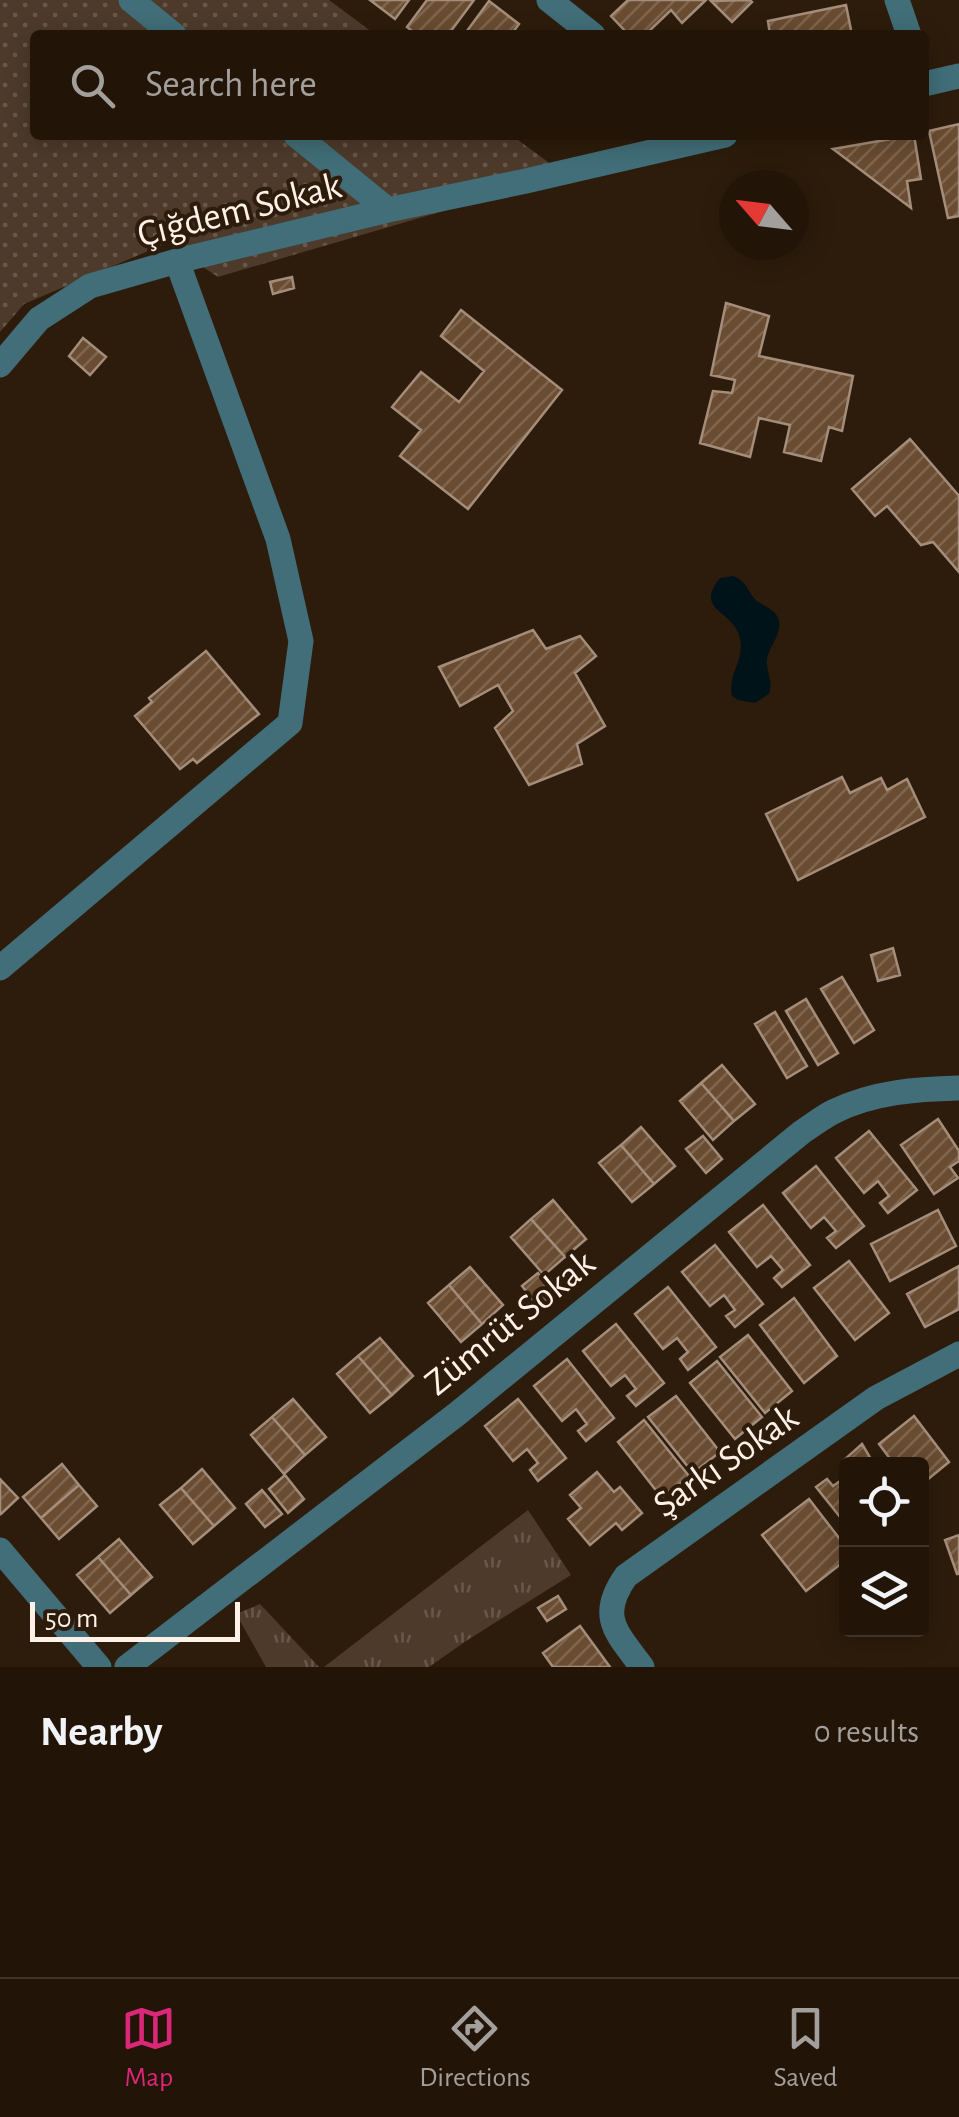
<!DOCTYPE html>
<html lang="en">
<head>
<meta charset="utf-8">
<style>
	body { margin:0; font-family:"Alegreya Sans",sans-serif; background:#2e2216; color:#f1f3f6 }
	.controls { position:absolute; right:30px; bottom:30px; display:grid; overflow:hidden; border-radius:10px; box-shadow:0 5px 25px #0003 }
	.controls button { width:90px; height:90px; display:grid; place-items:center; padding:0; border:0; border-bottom:2px solid #3f3429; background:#221508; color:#f1f3f6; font:50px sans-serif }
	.compass { position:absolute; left:719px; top:170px; width:90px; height:90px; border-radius:50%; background:#221508; box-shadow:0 5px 25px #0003; rotate:298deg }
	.scale { position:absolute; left:30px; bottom:25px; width:210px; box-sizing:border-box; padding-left:10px; border:5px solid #fef1e7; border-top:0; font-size:28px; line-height:35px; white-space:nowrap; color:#fef1e7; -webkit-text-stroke:8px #2d1c0b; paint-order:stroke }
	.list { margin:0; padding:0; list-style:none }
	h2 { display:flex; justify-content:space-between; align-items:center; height:130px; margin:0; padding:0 40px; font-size:42px }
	h2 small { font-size:32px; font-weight:400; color:#a29f9c }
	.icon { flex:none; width:55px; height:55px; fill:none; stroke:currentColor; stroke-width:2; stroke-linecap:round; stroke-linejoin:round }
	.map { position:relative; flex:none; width:959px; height:1667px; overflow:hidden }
	.search { position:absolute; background:#221508; box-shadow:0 5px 25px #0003; left:30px; right:30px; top:30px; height:110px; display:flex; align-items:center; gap:25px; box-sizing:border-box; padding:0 35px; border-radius:10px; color:#a29f9c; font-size:38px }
	.sheet { height:310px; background:#221508 }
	nav { display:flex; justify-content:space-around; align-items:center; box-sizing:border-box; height:140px; border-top:2px solid #3f3429; background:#221508; font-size:28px; color:#a29f9c }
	nav a { display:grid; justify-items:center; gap:5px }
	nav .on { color:#db2777 }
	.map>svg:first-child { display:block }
</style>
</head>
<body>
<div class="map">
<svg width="959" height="1667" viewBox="0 0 959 1667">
	<defs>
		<pattern id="grass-dots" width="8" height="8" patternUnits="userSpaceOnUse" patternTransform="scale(2.5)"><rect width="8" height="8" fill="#4d3a2b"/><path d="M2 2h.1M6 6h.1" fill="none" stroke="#68574a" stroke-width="1.8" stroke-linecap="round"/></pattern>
		<pattern id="park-tufts" width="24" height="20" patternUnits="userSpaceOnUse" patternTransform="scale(2.5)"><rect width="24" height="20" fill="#4d3a2b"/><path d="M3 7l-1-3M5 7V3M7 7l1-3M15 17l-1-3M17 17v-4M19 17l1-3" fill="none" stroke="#68574a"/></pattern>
		<pattern id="building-hatch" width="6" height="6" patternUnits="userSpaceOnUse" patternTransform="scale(2.5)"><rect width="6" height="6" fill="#694c31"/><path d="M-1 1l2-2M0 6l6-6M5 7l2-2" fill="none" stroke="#80664f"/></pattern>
	</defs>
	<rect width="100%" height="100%" fill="#2d1c0b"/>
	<!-- grass -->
	<path fill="url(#grass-dots)" d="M0 0H329L376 35H35V135H511L566 175 218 277 167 243 24 304 0 332Z"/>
	<!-- park -->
	<path fill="url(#park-tufts)" d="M528 1510 571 1575 466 1641 429 1667H324Z
		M260 1604 319 1667H266L236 1614Z"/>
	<!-- water -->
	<path fill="#001318" d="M733 576C746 581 746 588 754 598 761 606 774 608 778 618 785 633 765 649 767 664 768 676 773 682 769 694L755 703 738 700 732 696C727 672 747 659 739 635 731 610 694 610 720 578Z"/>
	<!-- building -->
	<path fill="url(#building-hatch)" stroke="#a48d7a" stroke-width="2.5" d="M370 0H409L395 19Z
		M427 0H474L448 35H417L407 27Z
		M628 0H706L682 23 671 10 645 35H629L611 16Z
		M750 0 752 2 732 22 711 1Z
		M489 1 519 24 511 35H464Z
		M846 5 852 35H770L768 21Z
		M959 124V216L948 218 929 131Z
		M914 135 921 179 907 181 911 208 833 149Z
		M292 277 294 288 273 294 270 282Z
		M726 303 769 316 759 356 853 376 842 431 829 427 821 461 784 452 790 425 759 418 750 457 700 443 713 391 732 393 735 380 711 375Z
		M461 310 562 390 468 509 400 456 421 430 392 407 421 372 459 402 484 371 441 336Z
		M83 338 106 357 90 375 69 356Z
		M910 439 959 496V572L933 542 921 545 887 506 875 516 852 489Z
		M533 630 546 649 580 636 596 656 575 673 605 726 577 744 582 764 529 785 495 728 513 711 498 685 460 706 439 667Z
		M206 651 259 714 197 763 193 759 180 769 135 716 152 702 149 698Z
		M842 777 850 793 881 778 887 790 907 779 925 817 798 880 766 814Z
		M893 948 900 975 878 981 871 955Z
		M842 977 874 1030 854 1043 821 989Z
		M806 999 838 1053 818 1065 786 1011Z
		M775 1012 807 1066 787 1078 755 1024Z
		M722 1065 755 1104 734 1121 701 1083Z
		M701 1083 734 1121 713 1140 680 1101Z
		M938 1119 959 1151V1161L950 1167 958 1178 934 1194 901 1145Z
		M641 1127 675 1166 654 1184 621 1145Z
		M869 1131 917 1190 888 1213 880 1203 889 1196 878 1181 864 1193 836 1158Z
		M703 1136 722 1159 706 1173 686 1149Z
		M621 1145 654 1184 632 1202 599 1163Z
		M816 1166 864 1226 836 1248 827 1238 836 1231 824 1217 811 1228 783 1193Z
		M553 1200 586 1239 565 1257 531 1219Z
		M763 1205 810 1265 782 1287 774 1278 783 1270 771 1256 757 1267 729 1232Z
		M938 1210 956 1246 890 1281 871 1244Z
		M531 1219 565 1257 544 1275 511 1237Z
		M715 1245 763 1304 735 1327 726 1316 735 1310 724 1295 710 1306 682 1272Z
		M849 1261 889 1313 855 1340 814 1288Z
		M959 1266V1309L925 1327 907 1294Z
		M470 1267 503 1305 482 1324 449 1285Z
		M538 1273 558 1296 541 1310 522 1286Z
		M449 1285 482 1324 461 1342 428 1303Z
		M668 1287 716 1347 688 1370 680 1359 688 1352 677 1338 663 1349 635 1314Z
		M794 1298 837 1356 804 1383 760 1325Z
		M616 1324 664 1383 636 1406 627 1396 636 1389 625 1375 611 1386 583 1351Z
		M748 1335 792 1391 765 1413 720 1357Z
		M380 1338 413 1376 392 1395 358 1356Z
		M358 1356 392 1395 370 1413 337 1374Z
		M567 1359 614 1418 586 1441 578 1431 587 1424 576 1409 562 1421 534 1386Z
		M717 1361 762 1417 735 1439 690 1383Z
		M676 1396 720 1452 693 1473 648 1417Z
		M293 1399 326 1437 305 1455 272 1417Z
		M518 1399 566 1458 538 1481 530 1470 538 1463 527 1449 513 1461 485 1426Z
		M914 1416 949 1462 922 1484V1464H894L879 1444Z
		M272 1417 305 1455 284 1474 251 1435Z
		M644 1420 689 1476 662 1498 618 1442Z
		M862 1444 874 1464 846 1465 844 1460Z
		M62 1464 79 1485 41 1518 23 1497Z
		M202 1469 235 1508 214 1526 181 1488Z
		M597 1472 614 1492 620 1487 642 1513 622 1530 616 1523 590 1545 568 1519 581 1508 570 1495Z
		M285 1475 304 1499 288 1513 269 1489Z
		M846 1477V1520L844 1522 816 1487 827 1479 833 1486Z
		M0 1479 18 1498 1 1514 0 1512Z
		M79 1485 97 1506 59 1539 41 1518Z
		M181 1488 214 1526 193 1544 160 1505Z
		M262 1490 282 1514 265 1527 246 1504Z
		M809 1499 846 1547V1560L806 1591 762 1535Z
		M959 1535V1574H957L945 1540Z
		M119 1539 152 1577 131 1595 98 1557Z
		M98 1557 131 1595 110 1613 77 1575Z
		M558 1596 566 1609 547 1621 538 1608Z
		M580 1626 610 1667H553L543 1653Z"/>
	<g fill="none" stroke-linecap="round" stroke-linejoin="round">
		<!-- street -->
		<path stroke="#416e78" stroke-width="25" d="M131 0 174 35
			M549 0 593 35
			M897 0 909 35
			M924 84 959 76
			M296 135 388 210
			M0 365 39 319 90 286 177 261 388 210 526 181 725 135
			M0 968 290 723 301 641 278 539 177 261
			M0 1550 99 1667
			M127 1667 457 1414 802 1132C813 1125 824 1116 835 1111 874 1092 917 1089 959 1088
			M642 1667C617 1633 597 1617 626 1576L876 1398 959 1354"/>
	</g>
	<g text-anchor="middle" stroke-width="8" stroke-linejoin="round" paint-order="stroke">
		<!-- street labels -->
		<g font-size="38" fill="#fef1e7" stroke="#2d1c0b">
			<text transform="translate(239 209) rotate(-14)" y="13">Çığdem Sokak</text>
			<text transform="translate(509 1322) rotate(-39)" y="13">Zümrüt Sokak</text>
			<text transform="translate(725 1460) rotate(-35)" y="13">Şarkı Sokak</text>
		</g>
	</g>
</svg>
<div class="controls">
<button><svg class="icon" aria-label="locate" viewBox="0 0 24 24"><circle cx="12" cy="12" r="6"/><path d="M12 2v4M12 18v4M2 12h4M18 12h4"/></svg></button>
<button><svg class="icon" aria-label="layers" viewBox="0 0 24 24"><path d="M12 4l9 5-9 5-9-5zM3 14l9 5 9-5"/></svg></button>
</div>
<svg class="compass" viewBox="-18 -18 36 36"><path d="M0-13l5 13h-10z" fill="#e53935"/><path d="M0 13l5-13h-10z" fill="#a29f9c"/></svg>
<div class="scale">50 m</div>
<div class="search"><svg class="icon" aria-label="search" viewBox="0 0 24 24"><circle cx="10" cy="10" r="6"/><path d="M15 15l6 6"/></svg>Search here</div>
</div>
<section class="sheet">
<h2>Nearby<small>0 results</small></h2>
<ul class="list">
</ul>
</section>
<nav>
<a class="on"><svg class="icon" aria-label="map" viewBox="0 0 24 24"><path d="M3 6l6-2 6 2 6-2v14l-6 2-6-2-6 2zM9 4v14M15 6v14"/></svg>Map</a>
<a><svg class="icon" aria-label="directions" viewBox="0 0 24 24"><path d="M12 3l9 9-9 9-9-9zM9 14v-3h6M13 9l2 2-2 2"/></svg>Directions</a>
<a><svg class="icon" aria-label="saved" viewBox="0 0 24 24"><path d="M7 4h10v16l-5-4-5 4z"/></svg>Saved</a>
</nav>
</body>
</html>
